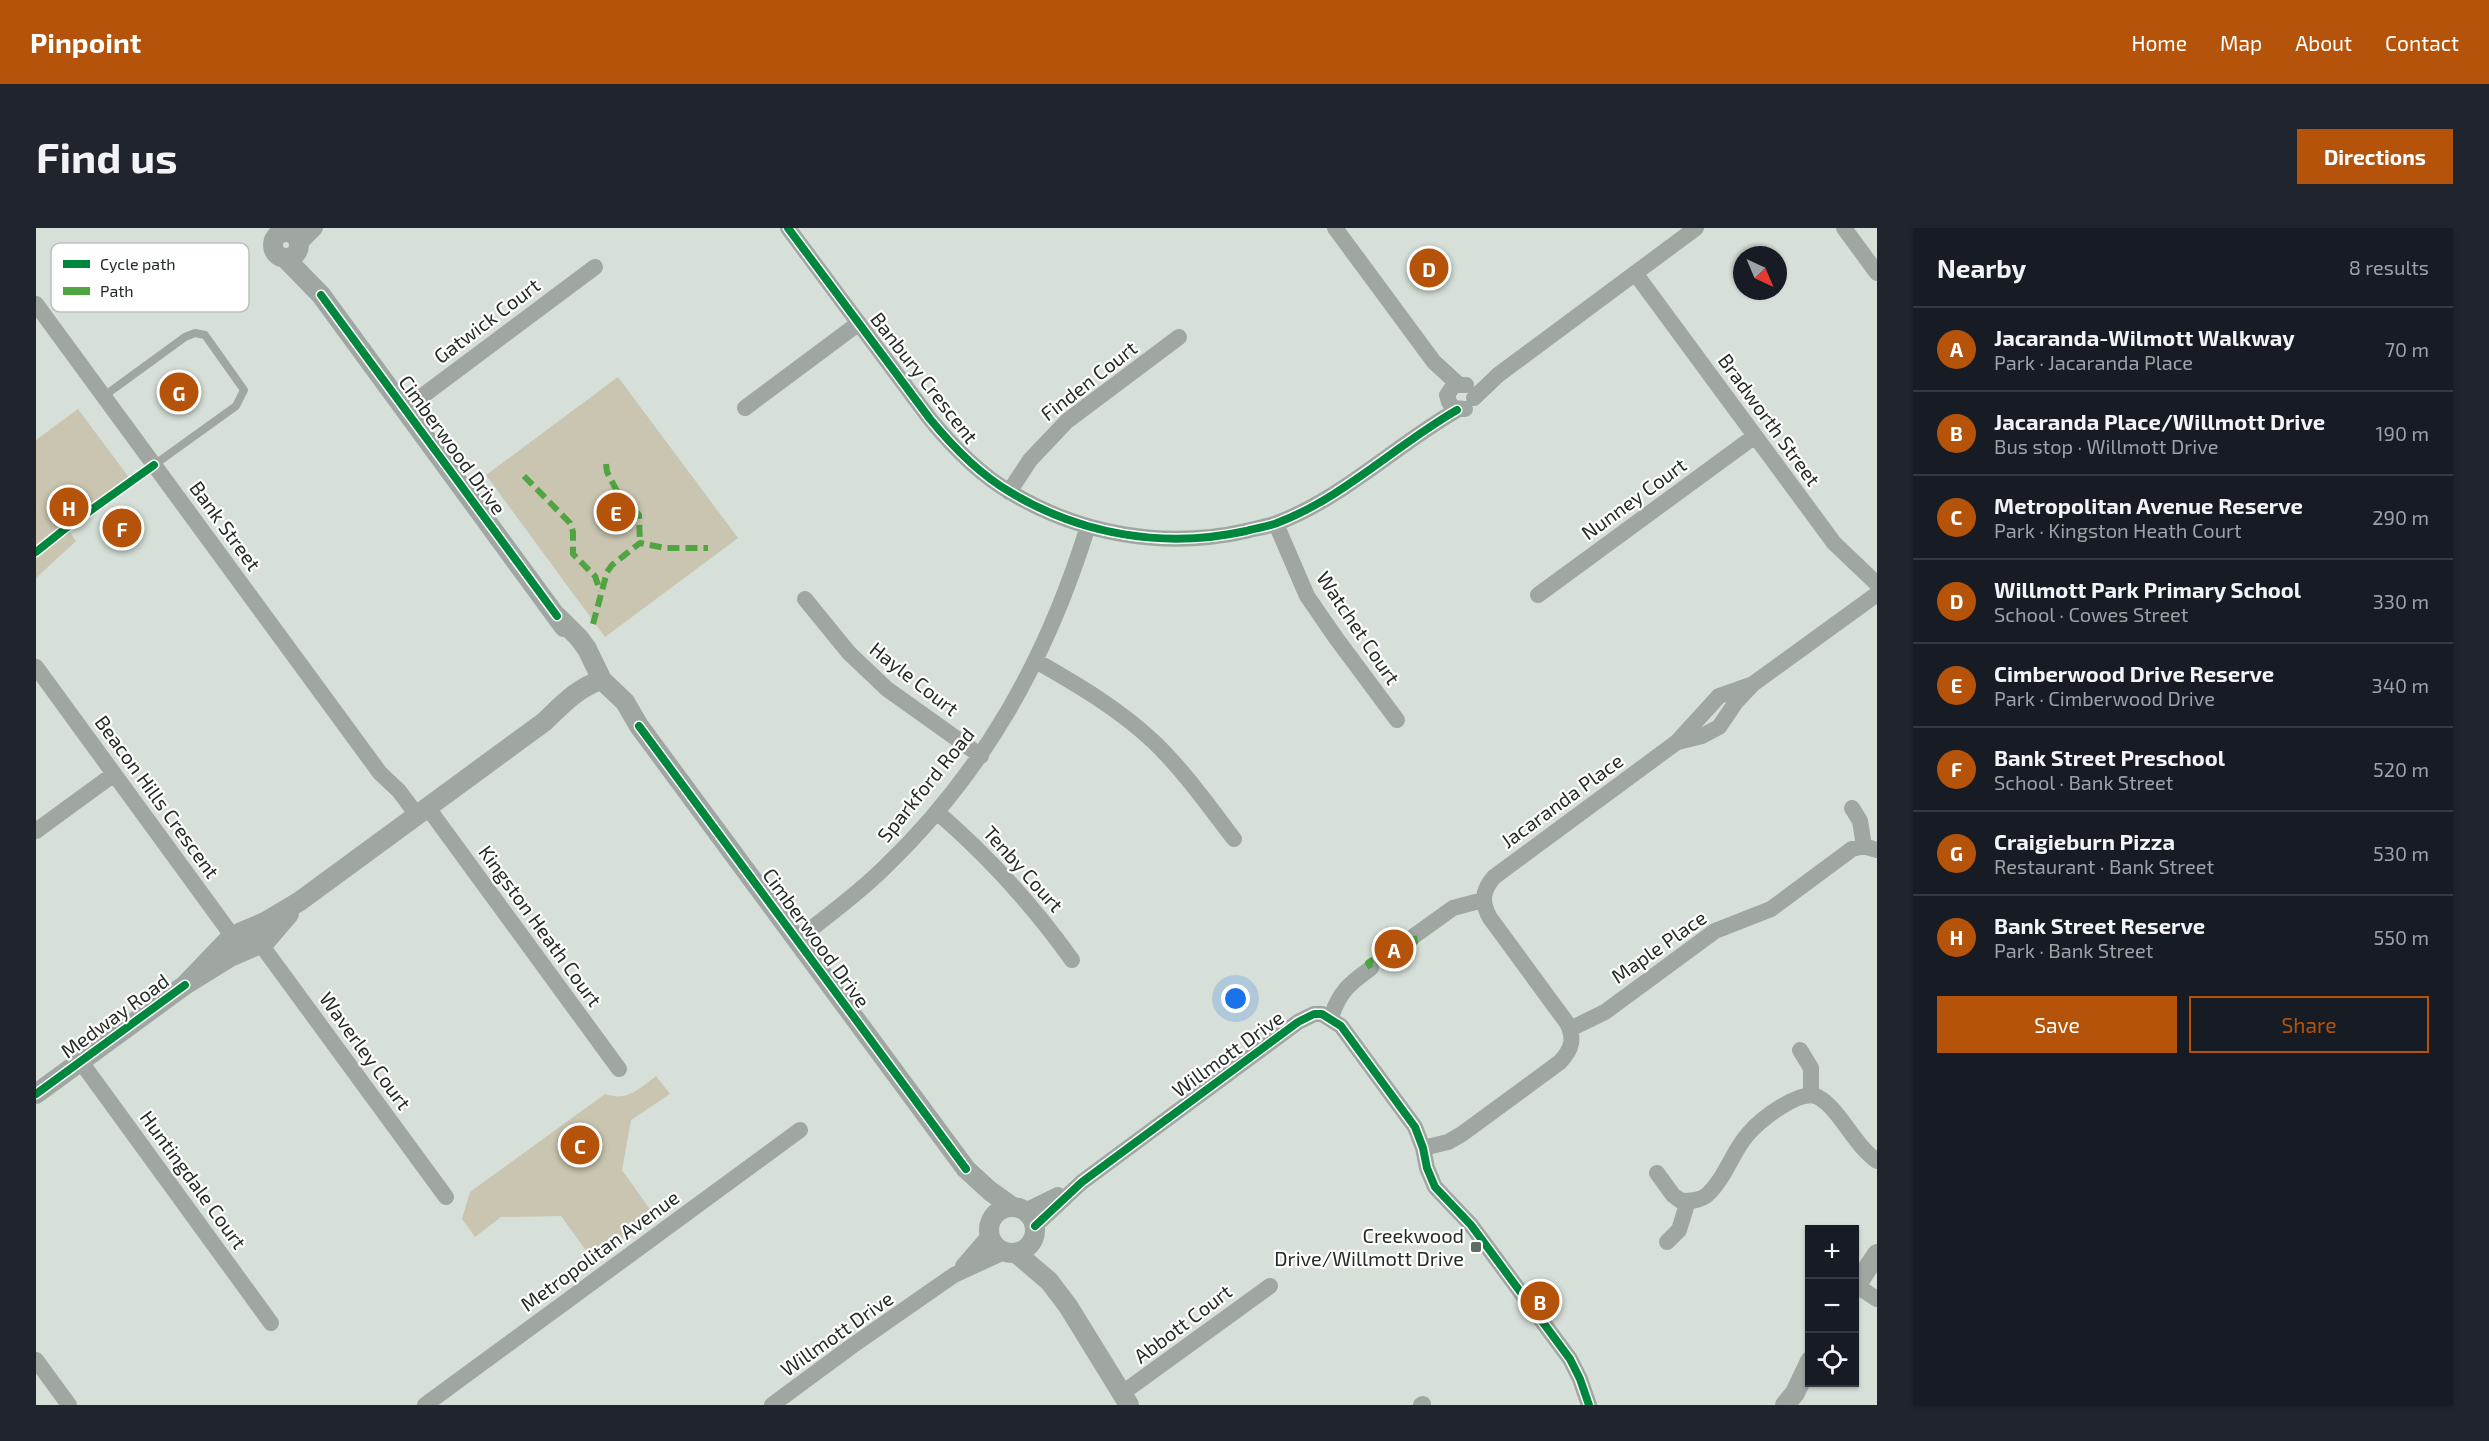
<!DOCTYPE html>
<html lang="en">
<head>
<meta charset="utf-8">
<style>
	body { margin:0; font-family:"Exo 2",sans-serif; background:#20242c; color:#f1f3f6 }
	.controls { position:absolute; right:18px; bottom:18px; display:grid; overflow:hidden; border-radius:0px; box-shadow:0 2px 4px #0004 }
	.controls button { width:54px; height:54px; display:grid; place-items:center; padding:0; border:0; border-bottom:2px solid #363941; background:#171b24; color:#f1f3f6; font:30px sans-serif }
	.compass { position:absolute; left:1697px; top:18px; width:54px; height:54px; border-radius:50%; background:#171b24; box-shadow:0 2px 4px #0004; rotate:136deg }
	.you { position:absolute; left:1200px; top:771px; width:21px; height:21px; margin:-15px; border:4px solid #fff; border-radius:50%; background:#1a73e8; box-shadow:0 0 0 9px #1a73e833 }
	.badge { display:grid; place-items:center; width:39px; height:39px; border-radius:50%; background:#b45309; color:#fff; font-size:20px; font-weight:700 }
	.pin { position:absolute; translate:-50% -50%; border:3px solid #fff; box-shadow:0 2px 6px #0006 }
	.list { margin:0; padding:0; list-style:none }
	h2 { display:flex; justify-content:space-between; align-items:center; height:78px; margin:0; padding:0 24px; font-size:26px }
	h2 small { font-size:20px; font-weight:400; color:#9ea1a6 }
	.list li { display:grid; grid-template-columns:39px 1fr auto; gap:18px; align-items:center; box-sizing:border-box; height:84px; padding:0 24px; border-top:2px solid #363941 }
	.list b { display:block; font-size:22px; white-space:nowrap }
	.list p { margin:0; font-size:20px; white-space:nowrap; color:#9ea1a6 }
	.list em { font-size:20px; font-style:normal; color:#9ea1a6 }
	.actions { display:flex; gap:12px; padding:18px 24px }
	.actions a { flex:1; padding:14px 0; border:2px solid #b45309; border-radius:0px; text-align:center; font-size:21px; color:#b45309 }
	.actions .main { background:#b45309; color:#fff }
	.icon { flex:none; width:33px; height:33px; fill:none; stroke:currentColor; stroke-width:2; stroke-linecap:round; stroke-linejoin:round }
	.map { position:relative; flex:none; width:1841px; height:1177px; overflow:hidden; border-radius:0px }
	header { display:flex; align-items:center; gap:36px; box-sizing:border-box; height:84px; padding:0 30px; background:#b45309; color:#fff }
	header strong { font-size:28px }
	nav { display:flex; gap:33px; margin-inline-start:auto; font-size:21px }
	.intro { display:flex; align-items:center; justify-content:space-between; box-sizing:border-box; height:144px; padding:0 36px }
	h1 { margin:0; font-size:42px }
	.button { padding:15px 27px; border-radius:0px; background:#b45309; color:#fff; font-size:21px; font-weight:700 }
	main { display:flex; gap:36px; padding:0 36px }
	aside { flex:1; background:#171b24; border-radius:0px; box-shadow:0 2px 4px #0004 }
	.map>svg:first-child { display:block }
</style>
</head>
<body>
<header>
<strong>Pinpoint</strong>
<nav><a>Home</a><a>Map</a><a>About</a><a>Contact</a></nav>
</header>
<div class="intro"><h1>Find us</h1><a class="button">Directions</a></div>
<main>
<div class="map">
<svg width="1841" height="1177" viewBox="0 0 1841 1177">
	<rect width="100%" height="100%" fill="#d6dfd8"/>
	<!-- green -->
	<path fill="#c9c5b0" d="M582 149 702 310 569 409 450 247Z
		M42 181 97 255 33 303 40 313 0 350V212Z
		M1359 698 1380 728 1357 744 1336 714Z
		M620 848 634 866 595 892 586 942 618 987 557 1032 525 988 465 989 439 1009 426 991 434 964 569 866C591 874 603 861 620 848Z"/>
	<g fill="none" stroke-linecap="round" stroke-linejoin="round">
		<!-- service -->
		<path stroke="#a0a7a3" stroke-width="8" d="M68 168 149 109 159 105 169 107 208 162 200 178 118 237"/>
		<!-- minor -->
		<path stroke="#a0a7a3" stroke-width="16" d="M752 0 894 191C917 219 943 246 974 264 1045 307 1129 321 1210 303 1220 300 1231 299 1241 295 1307 270 1360 217 1421 182
			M1299 0 1398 134 1422 156
			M1808 0 1841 45
			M255 5 265 0
			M263 16 279 0
			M1599 45 1798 315 1841 356
			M0 76 344 545 363 563 381 587
			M1438 170 1462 147 1660 0
			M709 180 823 95
			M369 181 559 39
			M1429 181 1417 180 1413 174 1411 167 1418 157H1430
			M973 264 994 232 1031 193 1143 109
			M1240 296 1271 368 1300 410 1361 492
			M1502 367 1719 208
			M769 371 813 425 851 461 945 528
			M1000 433C1042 457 1083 481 1118 514 1148 543 1172 577 1198 611
			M0 439 203 717
			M1642 514 1666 508 1683 499 1700 474 1717 456 1841 366
			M392 580 583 841
			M1816 580 1824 593 1828 618
			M901 584C952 628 996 676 1036 732
			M0 603 78 546
			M218 707 410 969
			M1378 708 1417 680 1447 672
			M761 712C791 688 822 666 849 639 949 543 1011 430 1052 298
			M1295 789C1304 763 1313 756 1335 740
			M1534 801 1569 784 1679 703 1735 681 1816 621 1828 618 1841 622
			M1764 822 1775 840V867
			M45 834 235 1095
			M1387 920 1412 914 1426 906 1524 834C1536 821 1539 811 1531 795L1454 690C1445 674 1446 663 1458 649L1641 514 1683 468 1717 456
			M1621 945 1637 967 1645 973C1654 973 1664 973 1671 967 1689 951 1696 924 1712 906 1724 892 1764 860 1782 869 1804 881 1817 916 1841 933
			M989 983 1022 967
			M999 998 1046 954 1262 794 1278 786H1286L1305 798 1379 899 1387 920 1391 940 1399 959 1435 997 1534 1131 1544 1151 1553 1177
			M1631 1014 1643 1002 1652 973
			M927 1038 953 1008
			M1821 1058 1841 1071
			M0 1132 33 1177
			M1085 1166 1234 1058
			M389 1177 764 902
			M736 1177 816 1118 918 1047 968 1024
			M1385 1177 1387 1176"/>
		<!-- tertiary -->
		<path stroke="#a0a7a3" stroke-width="20" d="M237 17a13 13 0 1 1 26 0a13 13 0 1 1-26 0Z
			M250 31 285 67 528 399
			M521 388 543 410 551 421 566 452 589 474 603 498 930 941 954 963 975 978
			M149 757 196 708 229 694 264 673 508 494C526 477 542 459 566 452
			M0 866 149 757 194 729 229 714 253 686
			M953 1002a23 23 0 1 1 46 0a23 23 0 1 1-46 0Z
			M980 1025 1013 1053 1032 1078 1093 1177
			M1818 1061 1841 1026
			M1749 1177 1759 1165 1774 1133"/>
		<!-- quiet -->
		<path stroke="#50a442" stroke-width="6" stroke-dasharray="12 6" stroke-linecap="butt" d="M570 236 571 244 582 265 603 287 604 315
			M488 248 534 295 537 304V326L559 348 564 363
			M557 396 571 344 576 337 604 315 629 320H672
			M1335 740 1332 735 1336 732 1366 722 1379 714 1378 708"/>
		<!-- cycleway casing -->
		<g stroke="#fff" stroke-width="11">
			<path id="cycleway" d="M752 0 894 191C917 219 943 246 974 264 1045 307 1129 321 1210 303 1220 300 1231 299 1241 295 1307 270 1360 217 1421 182
				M285 67 521 388
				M0 324 30 300 118 237
				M603 498 930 941
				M0 866 149 757
				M999 998 1046 954 1262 794 1278 786H1286L1305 798 1379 899 1387 920 1391 940 1399 959 1435 997 1534 1131 1544 1151 1553 1177"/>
		</g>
		<!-- cycleway -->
		<use href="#cycleway" stroke="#00873e" stroke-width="8"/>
	</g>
	<!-- markers -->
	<rect fill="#636b65" stroke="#fff" stroke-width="2" x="1434" y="1013" width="12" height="12" rx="3"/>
	<g text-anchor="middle" stroke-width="4.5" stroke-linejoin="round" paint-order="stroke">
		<!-- street labels -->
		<g font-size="20" fill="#252c27" stroke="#fff">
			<text transform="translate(451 93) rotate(-37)" y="7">Gatwick Court</text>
			<text transform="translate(888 150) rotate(52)" y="7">Banbury Crescent</text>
			<text transform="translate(1053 153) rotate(-38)" y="7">Finden Court</text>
			<text transform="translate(1733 192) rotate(54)" y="7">Bradworth Street</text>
			<text transform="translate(416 217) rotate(54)" y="7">Cimberwood Drive</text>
			<text transform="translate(1598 271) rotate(-36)" y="7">Nunney Court</text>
			<text transform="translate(189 298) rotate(54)" y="7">Bank Street</text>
			<text transform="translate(1322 400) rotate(56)" y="7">Watchet Court</text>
			<text transform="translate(878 451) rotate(38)" y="7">Hayle Court</text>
			<text transform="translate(890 557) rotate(-51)" y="7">Sparkford Road</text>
			<text transform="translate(121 569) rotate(54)" y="7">Beacon Hills Crescent</text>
			<text transform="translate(1526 573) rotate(-36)" y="7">Jacaranda Place</text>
			<text transform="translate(987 641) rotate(48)" y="7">Tenby Court</text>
			<text transform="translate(504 698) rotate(54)" y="7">Kingston Heath Court</text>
			<text transform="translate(780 710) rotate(54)" y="7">Cimberwood Drive</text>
			<text transform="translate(1623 719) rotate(-35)" y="7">Maple Place</text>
			<text transform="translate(79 788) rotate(-36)" y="7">Medway Road</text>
			<text transform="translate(329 823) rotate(54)" y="7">Waverley Court</text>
			<text transform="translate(1192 826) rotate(-36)" y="7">Willmott Drive</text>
			<text transform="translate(157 952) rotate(54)" y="7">Huntingdale Court</text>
			<text transform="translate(564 1023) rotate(-36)" y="7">Metropolitan Avenue</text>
			<text transform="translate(1147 1096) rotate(-37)" y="7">Abbott Court</text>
			<text transform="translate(801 1106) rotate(-35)" y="7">Willmott Drive</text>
		</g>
		<!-- poi labels -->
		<g font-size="20" fill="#252c27" stroke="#fff" text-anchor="end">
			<text x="1428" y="1015">Creekwood<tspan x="1428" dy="23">Drive/Willmott Drive</tspan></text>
		</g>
	</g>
	<!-- legend -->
	<rect x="15" y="15" width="198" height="69" rx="9" fill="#fff" stroke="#bec0be" stroke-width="1.5"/>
	<rect x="27" y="32" width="27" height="8" fill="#00873e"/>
	<rect x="27" y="59" width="27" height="8" fill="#50a442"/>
	<g font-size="16" fill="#252c27">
		<text x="64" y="42">Cycle path</text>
		<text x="64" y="69">Path</text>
	</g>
</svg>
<div class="controls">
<button>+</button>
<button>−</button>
<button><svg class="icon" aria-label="locate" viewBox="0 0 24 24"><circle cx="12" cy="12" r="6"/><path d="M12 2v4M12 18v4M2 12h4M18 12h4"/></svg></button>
</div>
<svg class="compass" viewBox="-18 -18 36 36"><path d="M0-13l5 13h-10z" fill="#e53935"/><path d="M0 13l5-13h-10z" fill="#9ea1a6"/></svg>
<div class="you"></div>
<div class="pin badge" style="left:1358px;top:721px">A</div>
<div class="pin badge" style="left:1504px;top:1073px">B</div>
<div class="pin badge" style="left:544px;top:917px">C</div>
<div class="pin badge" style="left:1393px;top:40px">D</div>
<div class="pin badge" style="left:580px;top:284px">E</div>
<div class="pin badge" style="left:86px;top:300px">F</div>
<div class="pin badge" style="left:143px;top:164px">G</div>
<div class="pin badge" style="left:33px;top:279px">H</div>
</div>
<aside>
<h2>Nearby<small>8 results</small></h2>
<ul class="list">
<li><span class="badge">A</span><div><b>Jacaranda-Wilmott Walkway</b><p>Park · Jacaranda Place</p></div><em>70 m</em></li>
<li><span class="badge">B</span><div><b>Jacaranda Place/Willmott Drive</b><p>Bus stop · Willmott Drive</p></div><em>190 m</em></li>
<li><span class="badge">C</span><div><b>Metropolitan Avenue Reserve</b><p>Park · Kingston Heath Court</p></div><em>290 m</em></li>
<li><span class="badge">D</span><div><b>Willmott Park Primary School</b><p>School · Cowes Street</p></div><em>330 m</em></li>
<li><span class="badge">E</span><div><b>Cimberwood Drive Reserve</b><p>Park · Cimberwood Drive</p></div><em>340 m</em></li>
<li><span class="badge">F</span><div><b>Bank Street Preschool</b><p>School · Bank Street</p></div><em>520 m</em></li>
<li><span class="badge">G</span><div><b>Craigieburn Pizza</b><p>Restaurant · Bank Street</p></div><em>530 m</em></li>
<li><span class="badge">H</span><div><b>Bank Street Reserve</b><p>Park · Bank Street</p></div><em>550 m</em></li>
</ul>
<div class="actions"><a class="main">Save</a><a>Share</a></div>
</aside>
</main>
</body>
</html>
